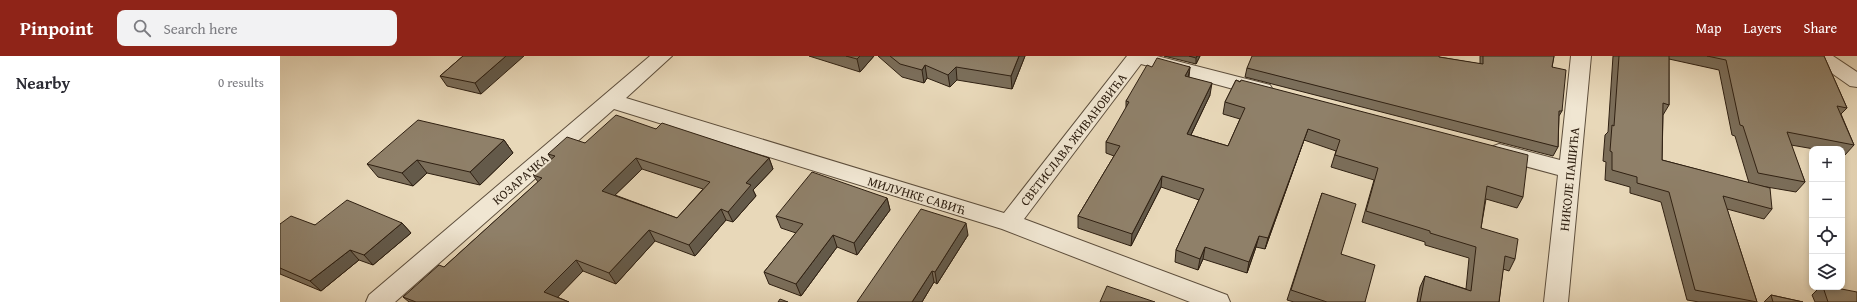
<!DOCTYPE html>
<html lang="en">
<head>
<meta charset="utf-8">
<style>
	body { margin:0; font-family:"Gentium Book Plus",serif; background:#f2f2f3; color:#2b2b33 }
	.controls { position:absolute; right:12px; bottom:12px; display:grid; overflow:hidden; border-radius:8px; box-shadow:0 2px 6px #0003 }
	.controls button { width:36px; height:36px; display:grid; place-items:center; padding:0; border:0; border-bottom:1px solid #e1e1e2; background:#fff; color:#2b2b33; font:20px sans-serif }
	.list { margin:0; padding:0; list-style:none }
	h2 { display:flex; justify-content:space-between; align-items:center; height:52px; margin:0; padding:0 16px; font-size:17px }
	h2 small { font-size:13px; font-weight:400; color:#7c7c81 }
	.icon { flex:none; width:22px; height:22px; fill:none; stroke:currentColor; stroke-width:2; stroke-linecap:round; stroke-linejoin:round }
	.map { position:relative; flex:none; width:1577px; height:246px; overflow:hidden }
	header { display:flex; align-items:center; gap:24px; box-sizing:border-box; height:56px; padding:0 20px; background:#8f2418; color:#fff }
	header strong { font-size:19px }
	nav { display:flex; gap:22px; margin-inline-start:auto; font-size:14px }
	.search { width:280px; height:36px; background:#f2f2f3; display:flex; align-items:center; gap:10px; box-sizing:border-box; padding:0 14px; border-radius:8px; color:#7c7c81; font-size:15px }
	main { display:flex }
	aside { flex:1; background:#fff }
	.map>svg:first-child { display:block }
</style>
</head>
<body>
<header>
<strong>Pinpoint</strong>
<div class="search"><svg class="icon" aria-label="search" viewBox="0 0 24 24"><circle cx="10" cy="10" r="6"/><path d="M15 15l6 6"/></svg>Search here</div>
<nav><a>Map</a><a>Layers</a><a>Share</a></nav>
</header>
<main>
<aside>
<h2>Nearby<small>0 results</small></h2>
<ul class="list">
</ul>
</aside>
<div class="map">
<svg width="1577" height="246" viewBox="0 0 1577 246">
	<rect width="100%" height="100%" fill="#e8d8b9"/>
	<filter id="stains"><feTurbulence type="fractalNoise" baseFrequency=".005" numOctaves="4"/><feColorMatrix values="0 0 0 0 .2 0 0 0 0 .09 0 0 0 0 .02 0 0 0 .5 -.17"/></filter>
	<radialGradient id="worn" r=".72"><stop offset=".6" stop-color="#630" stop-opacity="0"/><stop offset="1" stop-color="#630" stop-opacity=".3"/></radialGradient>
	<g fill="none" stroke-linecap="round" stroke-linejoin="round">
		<!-- minor casing -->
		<g stroke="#5d4e3c" stroke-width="2">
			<path id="minor" d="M370 0H392L346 42 724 157 847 0H877L990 29 993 34 990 39 983 41 861 8 744 163 947 239 950 246H910L722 173 334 53 115 246H86L89 239Z
				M1291 0H1311L1288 246H1264L1278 119 1211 101 1208 96 1211 91 1219 88 1280 104Z
				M1530 0H1553L1577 16V31L1570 30 1533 4Z"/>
		</g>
		<!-- minor -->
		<use href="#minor" fill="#f0e6d2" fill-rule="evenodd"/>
	</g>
	<!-- wall -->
	<path fill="#7b6e5a" stroke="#2f2012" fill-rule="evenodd" d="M183 0 201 38 167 30 160 20Z
		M529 0H594L580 16Z
		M598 0H745L732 33 677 24 670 31 647 22 644 27 622 21Z
		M884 0H920L916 8Z
		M1200 0H1274L1272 11 1282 55 1279 60 1278 91 1273 100 965 21 967 12 1159 1 1200 8Z
		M1333 0H1544L1567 52 1561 58 1574 89 1565 99 1562 98V93H1534L1511 89 1525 126 1516 136 1475 129 1492 153 1484 163 1447 153 1477 246H1419L1407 244 1381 146 1350 137V131L1325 124 1326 106 1323 105 1325 79 1328 76ZM1389 3 1439 14 1452 79 1455 80 1469 127 1382 104 1383 59 1389 49Z
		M872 11H910L909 21 930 39 911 79 948 90 960 63 943 58 945 46 956 24 1243 141 1237 152 1206 143 1201 172 1235 203 1229 215 1223 213 1219 246H1137L1140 231 1145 220 1186 233 1189 202 1145 189V186L1082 166 1094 124 1051 111 1056 95 1024 84 985 193 976 191 967 217 923 203 918 214 895 206 896 194 919 144 881 131 851 190 798 172V160L834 100 826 97V86L846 53V45Z
		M376 73 489 102 493 113 473 134 476 140 453 166 446 164 415 200 375 185 336 228 303 215 277 241 289 246H129L123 241 164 211 258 126 253 119 271 103 268 98 305 87ZM362 113 423 133 397 162 335 139Z
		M224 84 233 97 200 129 147 117 133 130 98 121 87 108Z
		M1042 137 1061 198 1085 246H1014L1007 244Z
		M607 142 610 154 577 199 557 191 521 240 489 228 484 216 516 177 501 172 496 160Z
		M122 167 131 177 93 209 79 204 41 235 0 218V168L35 169Z
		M688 179 657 228 654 226 642 246H577Z
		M1540 231H1551L1577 246H1535L1532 239Z
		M1491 239 1523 246H1484Z"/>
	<!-- shaded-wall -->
	<path fill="#645a4a" stroke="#2f2012" d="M226 0H244L201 38 195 27Z
		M580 0H594L580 16 577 3Z
		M739 0H745L732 33 731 20Z
		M917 0H920L916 8V2Z
		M645 9 647 22 644 27 642 14Z
		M676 11 677 24 670 31 668 19Z
		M910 11 908 22 905 20Z
		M932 27 930 39 906 89 907 78Z
		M1028 73 1024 84 985 193 988 182Z
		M224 84 233 97 200 129 190 116Z
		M356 102 362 113 328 146 322 135Z
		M489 102 493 113 473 134 476 140 453 166 448 156 466 127Z
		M137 104 147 117 133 130 122 117Z
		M882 120 881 131 851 190 852 178Z
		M607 142 610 154 577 199 574 187Z
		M441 153 446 164 415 200 409 189Z
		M122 167 131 177 93 209 84 199Z
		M686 167 688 179 657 228 655 216Z
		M369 174 375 185 336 228 329 217Z
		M553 179 557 191 521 240 516 228Z
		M979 180 976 191 967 217 969 206Z
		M925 191 923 203 918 214 920 203Z
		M70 194 79 204 41 235 30 225Z
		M296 204 303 215 273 246 264 236Z
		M652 215 654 226 642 246H632Z"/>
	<!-- building -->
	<path fill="#8f8069" stroke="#2f2012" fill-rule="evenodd" d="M183 0H226L195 27 160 20Z
		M566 0H580L577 3Z
		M610 0H739L731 20 676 11 668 19 645 9 642 14 620 8Z
		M909 0H917L916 2Z
		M972 0H1159V1L1203 8V0H1274L1272 11 1286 14 1282 55H1279L1278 91 967 12Z
		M1339 0H1389V49L1383 47 1382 104 1490 132 1492 153 1443 140 1477 246 1415 234 1389 136 1357 127V121L1332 114V96L1330 95 1332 69 1334 70Z
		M1427 0H1544L1567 52 1557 50 1574 89 1507 76 1525 126 1478 117 1463 70 1460 69 1446 4Z
		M877 2 910 11 905 20 932 27 907 78 948 90 965 52 945 46 956 24 960 26 961 24 1248 99 1243 141 1207 130 1201 172 1238 183 1235 203 1225 200 1219 246H1140L1145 220 1191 235 1196 191 1150 177V175L1086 155 1098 112 1055 99 1060 84 1028 73 988 182 979 180 969 206 925 191 920 203 896 194 924 133 882 120 852 178 798 160 840 90 826 86 849 46 846 45 867 9 872 11Z
		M336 59 376 73 382 67 489 102 466 127 471 129 448 156 441 153 409 189 369 174 329 217 296 204 264 236 289 246H136L123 241 159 209 164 211 262 122 253 119 275 100 268 98 287 81 305 87ZM356 102 430 126 397 162 322 135Z
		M138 64 224 84 190 116 137 104 122 117 87 108Z
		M532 116 607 142 574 187 553 179 516 228 484 216 523 168 496 160Z
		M1042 137 1076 148 1061 198 1095 209 1085 246H1047L1011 234Z
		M67 144 122 167 84 199 70 194 30 225 0 212V168L11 160 35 169Z
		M641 153 686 167 655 216 652 215 632 246H577Z
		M827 230 875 246H820Z
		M1543 231H1551L1577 236V246H1548Z
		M1491 239 1523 246H1493Z
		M500 243 508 246H498Z"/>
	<g text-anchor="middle" stroke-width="4" stroke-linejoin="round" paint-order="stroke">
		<!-- street labels -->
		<g font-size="13" fill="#2f2012" stroke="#f0e6d2">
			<text transform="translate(793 83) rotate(-52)" y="5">СВЕТИСЛАВА ЖИВАНОВИЋА</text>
			<text transform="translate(240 123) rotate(-41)" y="5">КОЗАРАЧКА</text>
			<text transform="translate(1289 123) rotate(-84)" y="5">НИКОЛЕ ПАШИЋА</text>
			<text transform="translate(637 139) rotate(17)" y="5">МИЛУНКЕ САВИЋ</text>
		</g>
	</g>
	<rect width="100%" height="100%" filter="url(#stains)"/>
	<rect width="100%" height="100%" fill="url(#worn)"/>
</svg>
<div class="controls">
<button>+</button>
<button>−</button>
<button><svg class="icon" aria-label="locate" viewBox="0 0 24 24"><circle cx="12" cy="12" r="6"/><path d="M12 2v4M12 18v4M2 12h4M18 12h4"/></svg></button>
<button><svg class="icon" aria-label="layers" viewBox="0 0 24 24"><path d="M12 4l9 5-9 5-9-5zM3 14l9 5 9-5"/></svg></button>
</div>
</div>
</main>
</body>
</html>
